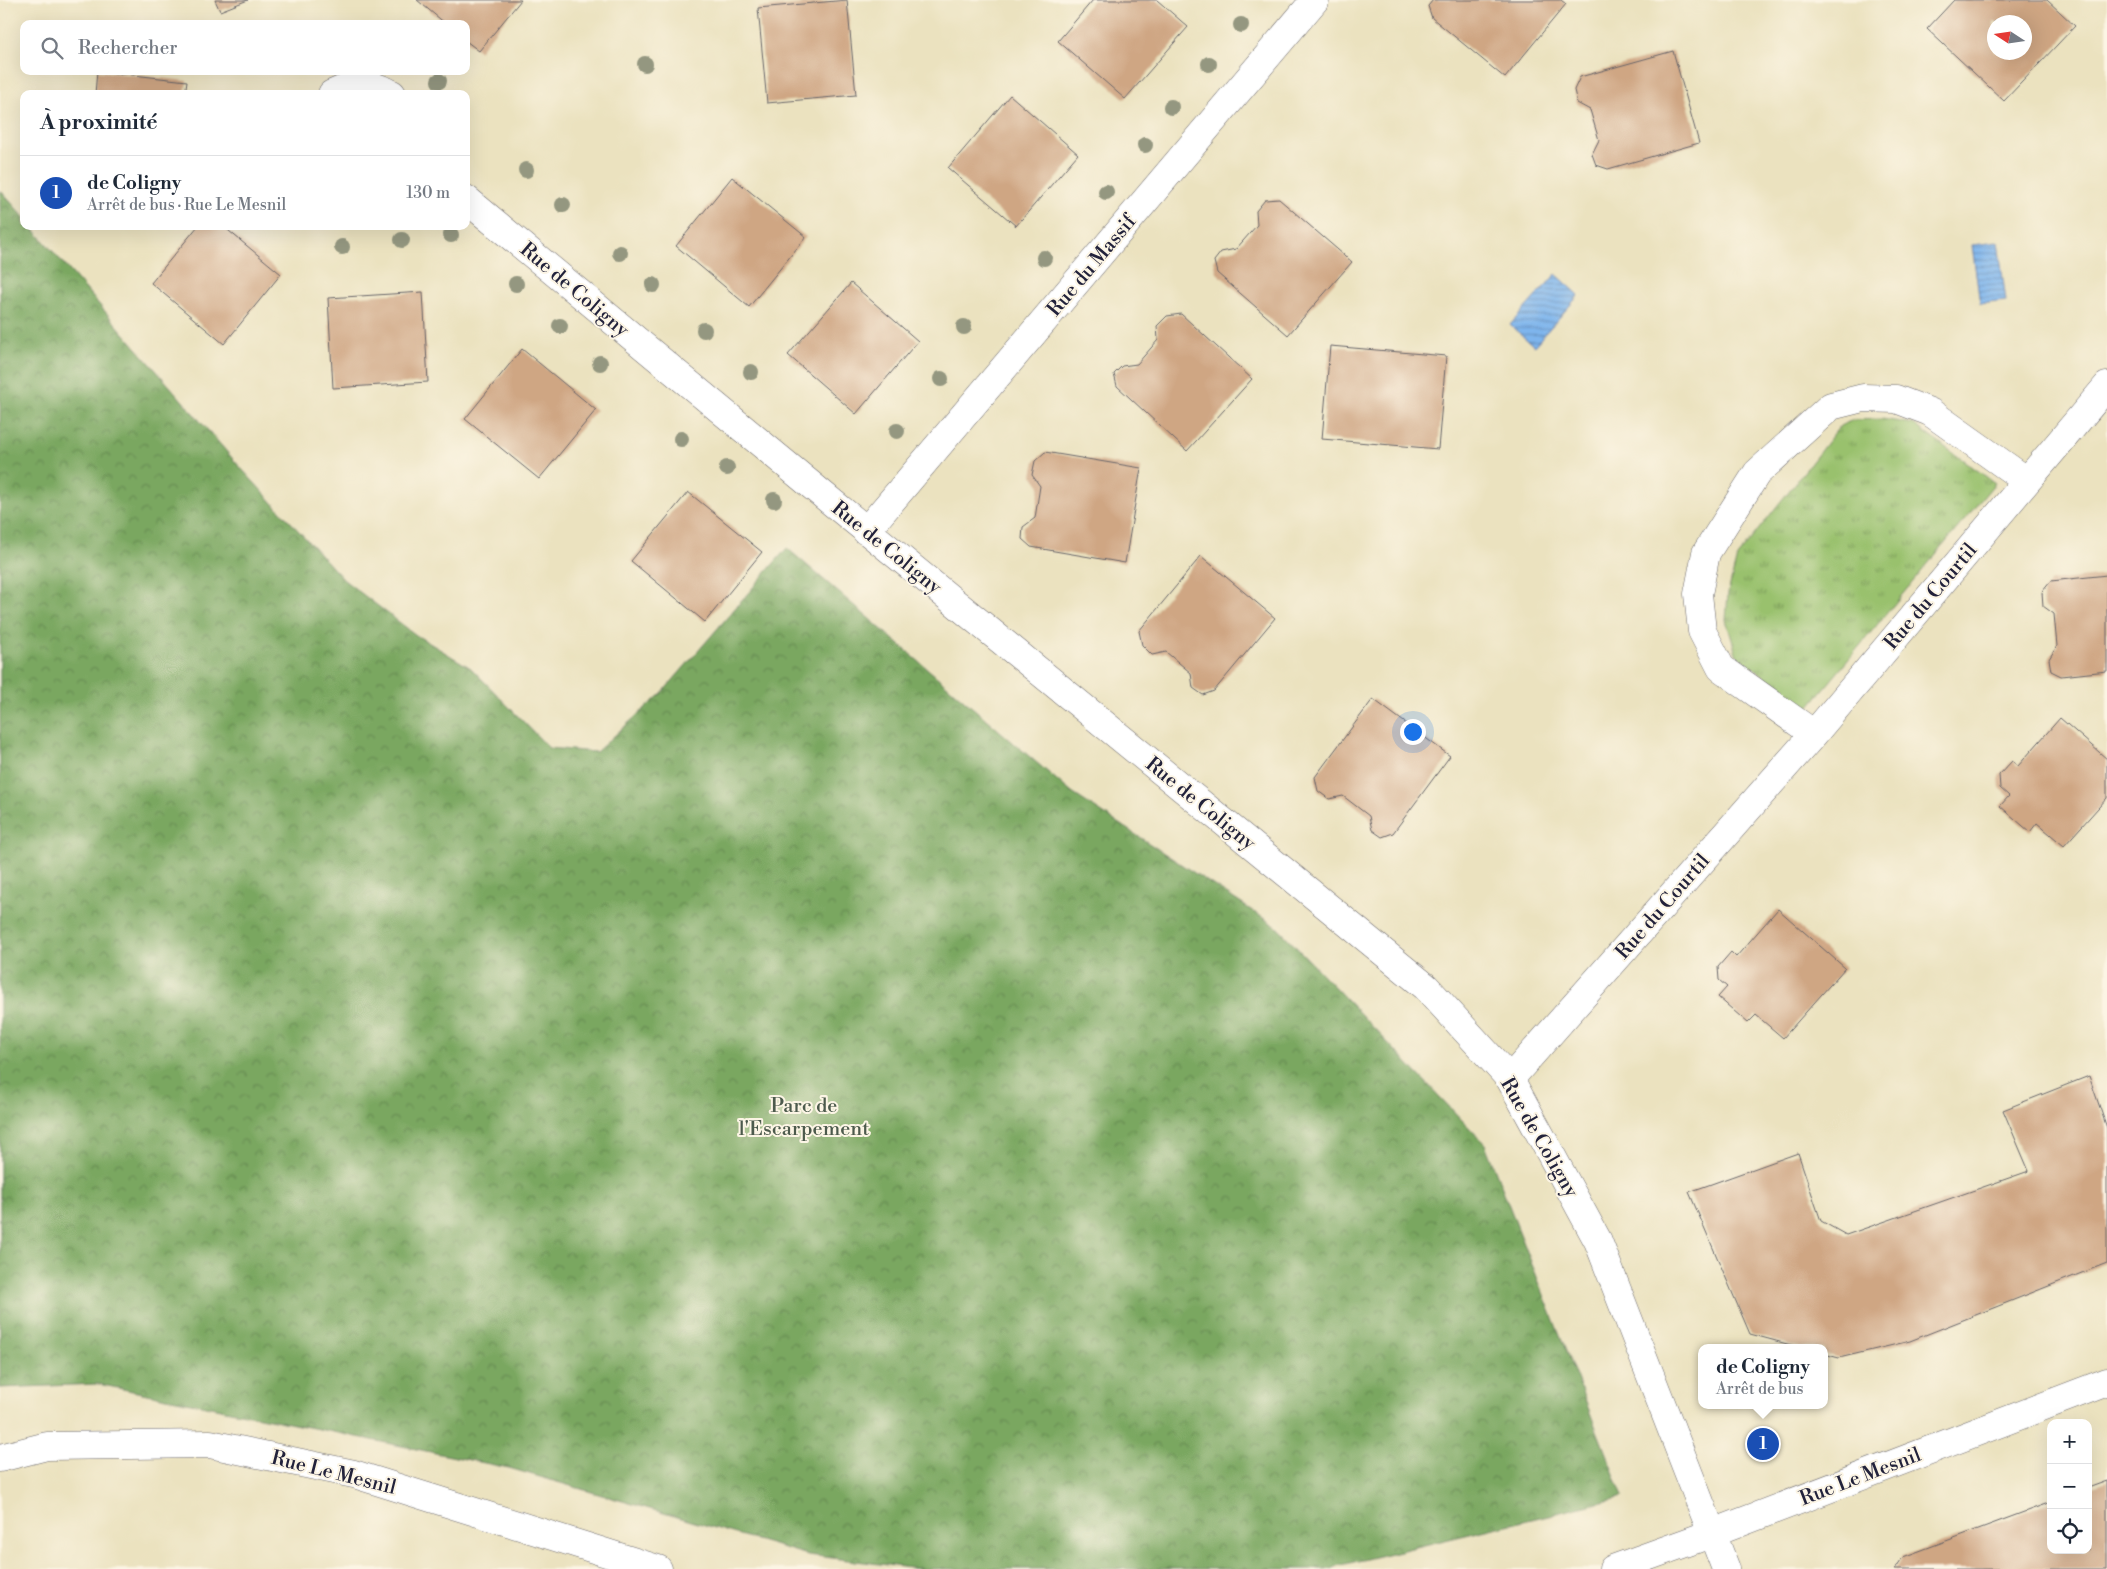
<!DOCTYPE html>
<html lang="fr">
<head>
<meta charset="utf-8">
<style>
	body { margin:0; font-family:"Libre Bodoni",serif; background:#f6f6f7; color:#1f2937 }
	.controls { position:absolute; right:15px; bottom:15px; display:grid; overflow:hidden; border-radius:10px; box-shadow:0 5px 20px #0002 }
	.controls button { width:45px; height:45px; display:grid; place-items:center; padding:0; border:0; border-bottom:1px solid #e0e1e3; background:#fff; color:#1f2937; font:25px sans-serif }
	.compass { position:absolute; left:1987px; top:15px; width:45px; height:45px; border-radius:50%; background:#fff; box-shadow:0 5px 20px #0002; rotate:282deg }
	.you { position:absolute; left:1412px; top:731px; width:18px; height:18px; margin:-12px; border:4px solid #fff; border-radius:50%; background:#1a73e8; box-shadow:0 0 0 8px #1a73e833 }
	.badge { display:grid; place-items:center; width:32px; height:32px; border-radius:50%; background:#0b8043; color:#fff; font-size:16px; font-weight:700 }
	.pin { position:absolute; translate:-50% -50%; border:2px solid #fff; box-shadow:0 1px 5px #0006 }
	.popup { position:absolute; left:1698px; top:1344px; width:130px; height:65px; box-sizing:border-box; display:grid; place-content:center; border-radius:10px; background:#fff; filter:drop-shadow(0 1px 4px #0005); font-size:16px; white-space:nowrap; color:#747a83 }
	.popup b { font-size:19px; color:#1f2937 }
	.popup::after { content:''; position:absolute; left:50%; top:100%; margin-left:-10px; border:10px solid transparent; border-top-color:#fff }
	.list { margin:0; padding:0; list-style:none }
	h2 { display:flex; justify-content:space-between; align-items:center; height:65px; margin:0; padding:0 20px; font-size:21px }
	h2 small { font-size:16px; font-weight:400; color:#747a83 }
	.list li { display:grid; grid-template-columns:32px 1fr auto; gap:15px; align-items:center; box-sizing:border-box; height:75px; padding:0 20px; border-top:1px solid #e0e1e3 }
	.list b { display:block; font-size:19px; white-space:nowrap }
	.list p { margin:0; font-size:16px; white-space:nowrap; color:#747a83 }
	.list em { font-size:16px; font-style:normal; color:#747a83 }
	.icon { flex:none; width:28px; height:28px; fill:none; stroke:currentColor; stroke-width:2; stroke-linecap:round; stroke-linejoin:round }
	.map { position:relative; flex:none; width:2107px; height:1569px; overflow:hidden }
	.search { position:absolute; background:#fff; box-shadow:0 5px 20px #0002; left:20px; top:20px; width:450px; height:55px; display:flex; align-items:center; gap:12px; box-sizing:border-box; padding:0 18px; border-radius:10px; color:#747a83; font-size:19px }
	.panel { position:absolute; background:#fff; box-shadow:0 5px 20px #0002; left:20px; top:90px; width:450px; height:140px; border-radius:10px }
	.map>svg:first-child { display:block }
</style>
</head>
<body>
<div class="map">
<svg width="2107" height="1569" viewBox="0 0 2107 1569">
	<defs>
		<pattern id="grass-tufts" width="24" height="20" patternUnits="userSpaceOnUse" patternTransform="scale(1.25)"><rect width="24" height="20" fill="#99c16d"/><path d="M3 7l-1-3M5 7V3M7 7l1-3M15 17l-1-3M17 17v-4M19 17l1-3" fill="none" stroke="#7c9c5b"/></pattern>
		<pattern id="forest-crowns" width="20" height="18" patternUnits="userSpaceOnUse" patternTransform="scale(1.25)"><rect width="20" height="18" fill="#7aa760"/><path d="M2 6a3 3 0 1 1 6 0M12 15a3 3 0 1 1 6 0" fill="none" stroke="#648850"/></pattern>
		<pattern id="water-rules" width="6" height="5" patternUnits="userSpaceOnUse" patternTransform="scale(1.25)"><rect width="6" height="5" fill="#7eb5ed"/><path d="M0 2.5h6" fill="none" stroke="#6793c1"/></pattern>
	</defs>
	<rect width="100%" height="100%" fill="#fcf5e5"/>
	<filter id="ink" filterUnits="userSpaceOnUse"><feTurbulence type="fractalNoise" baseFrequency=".02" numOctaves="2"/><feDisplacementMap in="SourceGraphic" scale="10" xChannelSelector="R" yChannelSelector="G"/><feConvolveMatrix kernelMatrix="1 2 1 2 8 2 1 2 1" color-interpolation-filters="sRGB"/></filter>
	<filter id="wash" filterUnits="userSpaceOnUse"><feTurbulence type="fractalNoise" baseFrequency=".0096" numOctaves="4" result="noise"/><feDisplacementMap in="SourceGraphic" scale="20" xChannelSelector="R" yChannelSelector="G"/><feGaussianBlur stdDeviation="1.12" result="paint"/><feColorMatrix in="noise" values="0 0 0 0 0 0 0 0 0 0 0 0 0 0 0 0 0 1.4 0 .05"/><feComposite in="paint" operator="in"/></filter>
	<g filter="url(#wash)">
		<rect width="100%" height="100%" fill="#ebe2bf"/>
		<!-- grass -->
		<path fill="url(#grass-tufts)" stroke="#5e7254" d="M1882 419 1913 424 1995 483 1808 708 1737 656 1726 620 1728 593 1737 557 1840 426 1853 420Z"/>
		<!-- forest -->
		<path fill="url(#forest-crowns)" stroke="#4e644e" d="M0 190 24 217V226H31L239 466 344 580 416 635 471 668 549 748 596 752 661 694 787 548 1072 793 1277 927 1485 1144 1623 1497 1325 1569H919L808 1555 509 1468 98 1384 0 1388Z"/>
		<!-- water -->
		<path fill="url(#water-rules)" stroke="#506c94" d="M1998 242 2006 301 1980 304 1972 245Z
			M1556 274 1579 295 1534 346 1510 325Z"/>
		<g id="blocks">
			<!-- building -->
			<path fill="#cfa683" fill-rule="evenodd" d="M215 0H248L220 11Z
				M417 0H521L479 51 466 41V24H446Z
				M847 0 856 95 767 103 758 8Z
				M1093 0H1157L1188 27 1125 99 1058 41Z
				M1433 0H1561L1566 4 1505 78 1432 18 1428 6Z
				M1954 0H2047L2075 26 2004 101 1927 29ZM1994 22H2024V52H1994Z
				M1673 51 1699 143 1608 169 1596 165 1592 154 1599 140 1590 110 1577 103 1574 90 1580 77Z
				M97 71 187 81 185 94H95Z
				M1010 95 1078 154 1016 226 948 168Z
				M732 177 806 237 749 307 676 246Z
				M1279 199 1352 262 1288 335 1217 273 1214 261 1221 252 1236 249 1257 225 1256 211 1265 200Z
				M198 226H223L281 274 224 344 151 283Z
				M851 283 918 341 856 414 788 355Z
				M423 292 428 382 333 388 328 298Z
				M1181 314 1252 379 1187 451 1117 386 1114 374 1122 366 1137 364 1158 340 1157 326 1167 316Z
				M1330 346 1446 356 1438 449 1322 439Z
				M522 349 596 410 539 479 465 419Z
				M1045 452 1141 468 1125 563 1031 547 1022 539 1023 527 1035 518 1040 486 1032 475 1035 461Z
				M688 492 762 552 705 622 631 561Z
				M1201 556 1275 618 1214 691 1203 695 1193 688 1191 673 1166 652 1152 655 1142 645 1139 631Z
				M2107 575V671L2061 676 2051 671 2049 659 2057 646 2054 614 2043 606 2042 592 2051 581Z
				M1373 699 1450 756 1393 833 1382 837 1372 830 1369 816 1343 796 1329 799 1318 791 1315 777Z
				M2060 718 2107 759V798L2064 846 2037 823 2030 832 2000 806 2009 796 2000 788 1999 775 2012 761 2018 766Z
				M1778 909 1845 968 1783 1038 1756 1015 1748 1023 1718 997 1727 987 1719 980 1718 967 1731 952 1736 957Z
				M2089 1076 2107 1128V1263L1910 1341 1839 1358 1824 1354V1348H1802L1750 1334 1689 1192 1798 1153 1821 1221 1846 1235 2029 1171 2003 1110Z
				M2107 1481V1569H1895L1903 1557 2051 1502V1550H2088V1488Z"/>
		</g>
	</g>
	<g filter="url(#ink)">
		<use href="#blocks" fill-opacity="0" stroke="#686569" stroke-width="1"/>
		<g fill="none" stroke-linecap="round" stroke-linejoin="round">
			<!-- street casing -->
			<g stroke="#686569" stroke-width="29">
				<path id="street" d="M332 94C352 84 372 82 392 94
					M466 199 828 499 1426 987 1510 1079 1598 1241 1726 1569
					M866 531 1315 0
					M1814 734 1721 668 1702 631 1698 594 1706 553 1757 473 1831 406 1863 398 1896 399 1930 412 2027 481
					M1510 1079 1814 734 2107 386"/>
			</g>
			<!-- secondary casing -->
			<g stroke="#686569" stroke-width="29">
				<path id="secondary" d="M0 1458 47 1446 210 1444 354 1474 658 1569
					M1613 1569 1713 1533 2107 1382"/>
			</g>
			<!-- street -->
			<use href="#street" stroke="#fff" stroke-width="28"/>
			<!-- secondary -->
			<use href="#secondary" stroke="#fff" stroke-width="28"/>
		</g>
		<!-- trees -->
		<g fill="#949780">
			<circle cx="1241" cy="25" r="8"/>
			<circle cx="645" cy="64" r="8"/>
			<circle cx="1209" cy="64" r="8"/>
			<circle cx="439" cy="81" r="8"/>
			<circle cx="1171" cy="107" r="8"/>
			<circle cx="1145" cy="145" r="8"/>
			<circle cx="526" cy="170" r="8"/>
			<circle cx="1106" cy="192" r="8"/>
			<circle cx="563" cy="205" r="8"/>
			<circle cx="451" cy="235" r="8"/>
			<circle cx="402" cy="240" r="8"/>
			<circle cx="342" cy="247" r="8"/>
			<circle cx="620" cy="253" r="8"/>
			<circle cx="1044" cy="258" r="8"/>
			<circle cx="516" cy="284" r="8"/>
			<circle cx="653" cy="285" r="8"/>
			<circle cx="560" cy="326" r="8"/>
			<circle cx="964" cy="327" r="8"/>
			<circle cx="704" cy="330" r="8"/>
			<circle cx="600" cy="363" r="8"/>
			<circle cx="751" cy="372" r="8"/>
			<circle cx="941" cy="379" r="8"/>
			<circle cx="897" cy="431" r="8"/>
			<circle cx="681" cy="439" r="8"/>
			<circle cx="727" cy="468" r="8"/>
			<circle cx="774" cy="500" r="8"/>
		</g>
	</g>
	<g text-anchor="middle" stroke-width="4" stroke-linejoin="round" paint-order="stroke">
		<!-- street labels -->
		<g font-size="20" fill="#22223b" stroke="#fcf5e5">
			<text transform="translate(1091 265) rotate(-50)" y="7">Rue du Massif</text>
			<text transform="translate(575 289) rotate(40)" y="7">Rue de Coligny</text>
			<text transform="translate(887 547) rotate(39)" y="7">Rue de Coligny</text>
			<text transform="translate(1930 596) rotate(-50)" y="7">Rue du Courtil</text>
			<text transform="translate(1201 803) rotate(39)" y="7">Rue de Coligny</text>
			<text transform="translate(1662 906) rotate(-49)" y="7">Rue du Courtil</text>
			<text transform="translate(1540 1137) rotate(60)" y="7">Rue de Coligny</text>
			<text transform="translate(334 1472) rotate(14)" y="7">Rue Le Mesnil</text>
			<text transform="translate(1860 1476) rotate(-21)" y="7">Rue Le Mesnil</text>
		</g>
		<!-- park labels -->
		<g font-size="20" fill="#4c5a4c" stroke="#fcf5e5">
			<text x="804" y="1112">Parc de<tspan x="804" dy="23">l'Escarpement</tspan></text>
		</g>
	</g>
</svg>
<div class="controls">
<button>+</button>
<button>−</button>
<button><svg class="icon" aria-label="locate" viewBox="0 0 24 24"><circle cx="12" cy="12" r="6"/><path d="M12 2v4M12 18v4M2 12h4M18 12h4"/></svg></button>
</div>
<svg class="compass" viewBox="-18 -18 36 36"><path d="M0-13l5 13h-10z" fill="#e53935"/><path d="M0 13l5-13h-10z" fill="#747a83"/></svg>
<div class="you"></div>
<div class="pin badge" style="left:1763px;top:1444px;background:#1a4fb4">1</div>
<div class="popup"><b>de Coligny</b>Arrêt de bus</div>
<div class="search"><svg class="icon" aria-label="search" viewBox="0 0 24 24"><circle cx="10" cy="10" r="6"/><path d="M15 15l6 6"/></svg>Rechercher</div>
<section class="panel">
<h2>À proximité<small></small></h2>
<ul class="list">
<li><span class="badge" style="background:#1a4fb4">1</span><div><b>de Coligny</b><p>Arrêt de bus · Rue Le Mesnil</p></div><em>130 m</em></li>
</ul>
</section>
</div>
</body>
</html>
